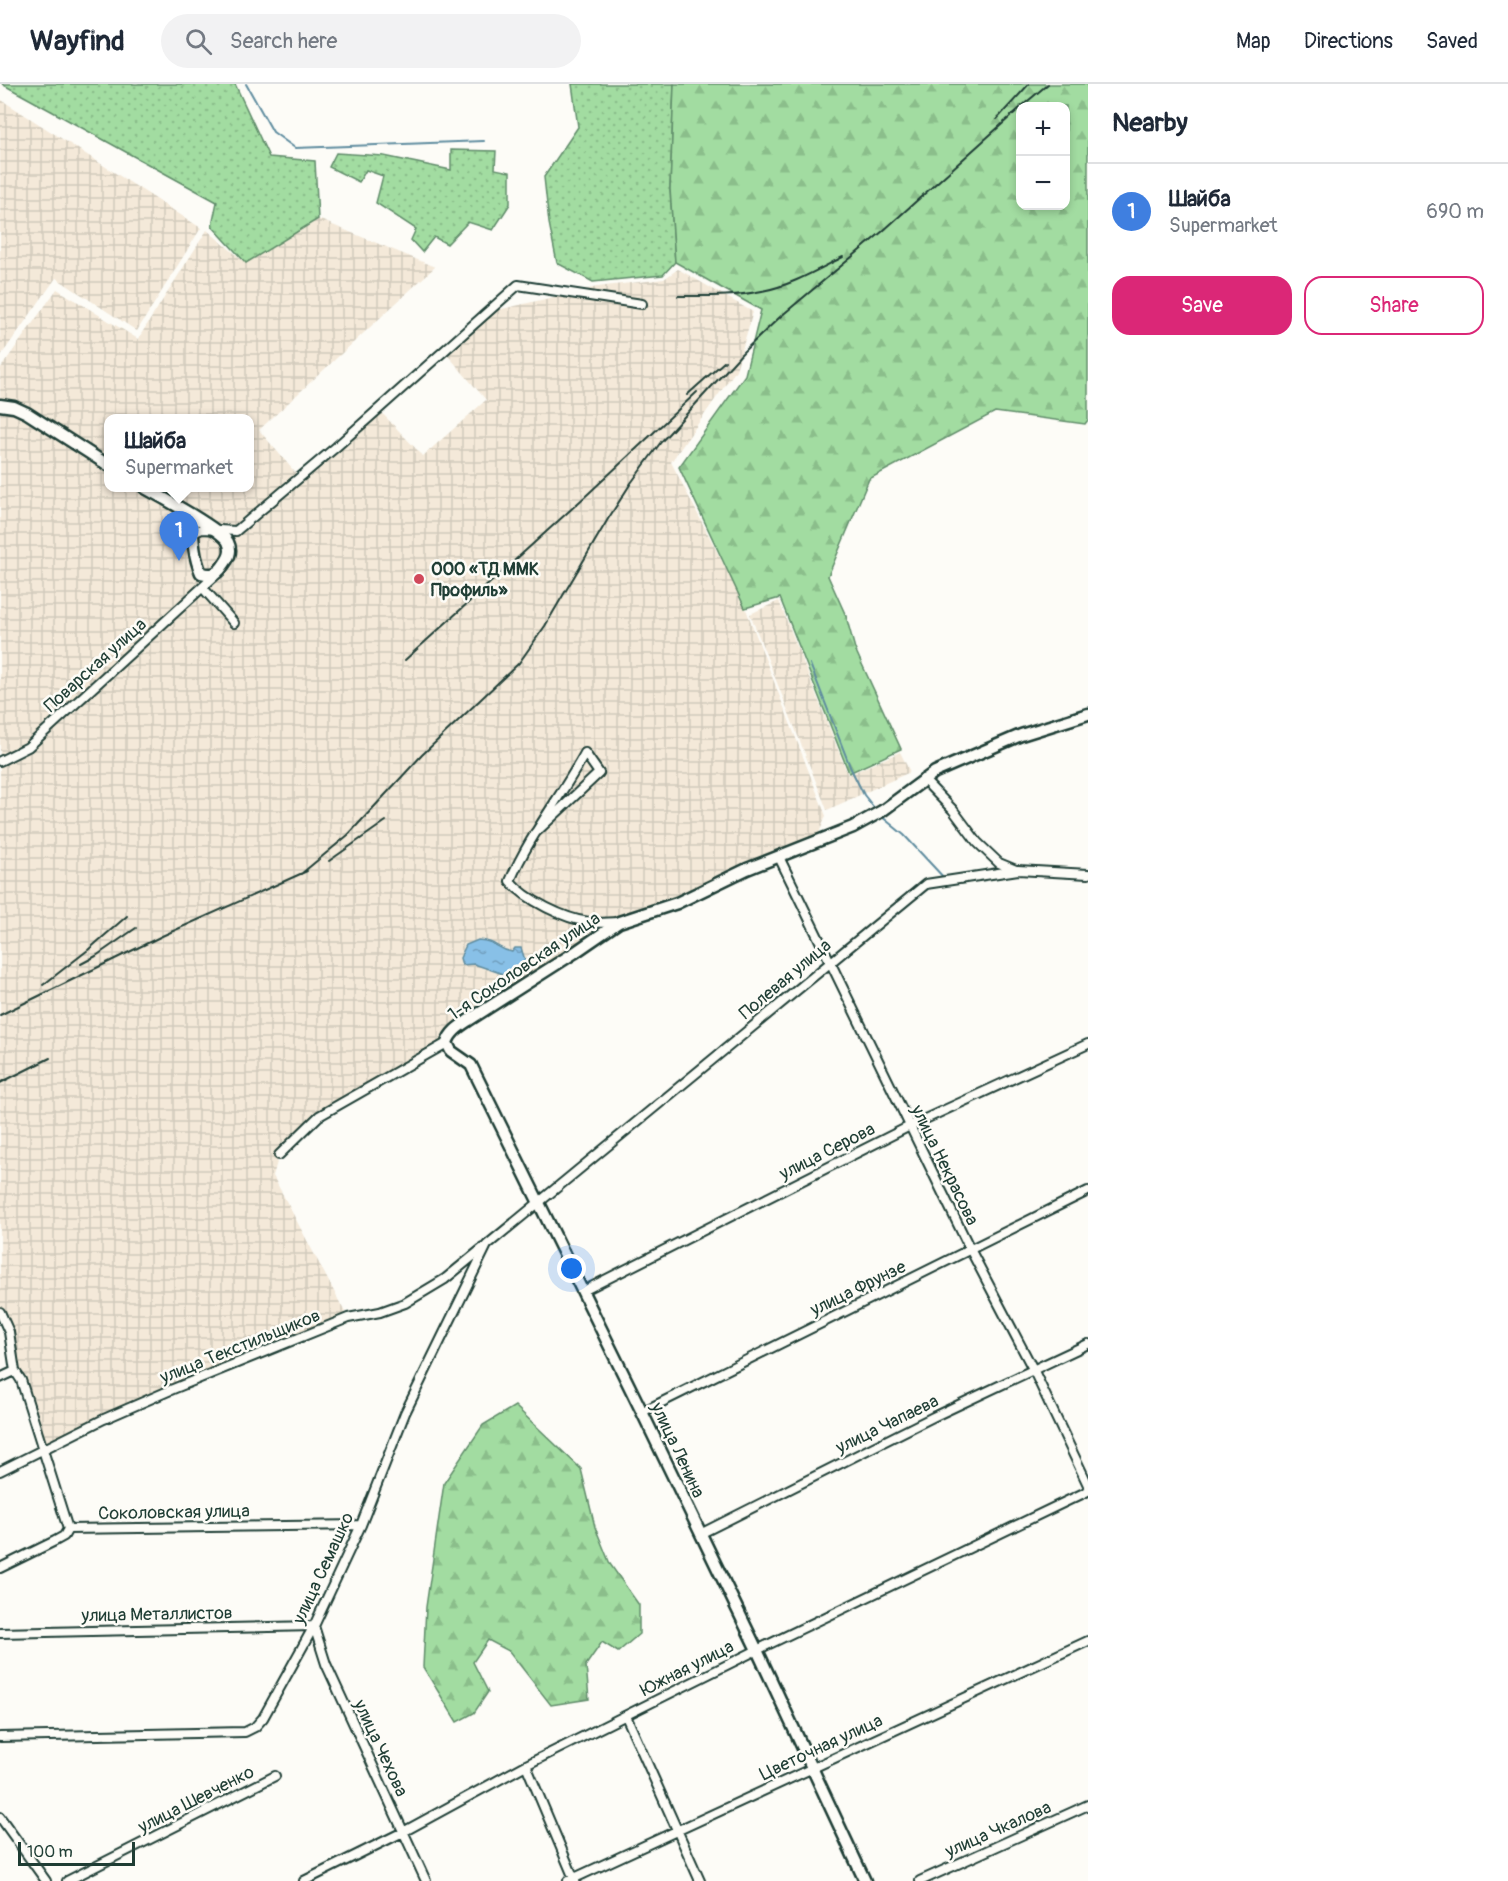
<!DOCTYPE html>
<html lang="en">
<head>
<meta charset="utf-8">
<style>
	body { margin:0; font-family:Pangolin,sans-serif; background:#f2f2f3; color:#1f2937 }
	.controls { position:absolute; right:18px; top:18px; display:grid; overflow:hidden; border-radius:12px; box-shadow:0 3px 9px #0003 }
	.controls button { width:54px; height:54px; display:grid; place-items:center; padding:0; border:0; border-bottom:2px solid #e0e1e3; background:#fff; color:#1f2937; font:30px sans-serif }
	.scale { position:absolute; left:18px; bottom:15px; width:117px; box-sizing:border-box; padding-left:6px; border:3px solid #1f3d34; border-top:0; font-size:16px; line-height:21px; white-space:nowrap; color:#1f3d34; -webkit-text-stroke:4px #fdfcf7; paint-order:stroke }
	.you { position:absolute; left:572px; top:1185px; width:21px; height:21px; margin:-15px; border:4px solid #fff; border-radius:50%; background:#1a73e8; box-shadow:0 0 0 9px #1a73e833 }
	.badge { display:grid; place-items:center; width:39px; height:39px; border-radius:50%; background:#db2777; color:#fff; font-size:20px; font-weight:700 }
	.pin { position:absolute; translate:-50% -50px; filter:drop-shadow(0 2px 3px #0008) }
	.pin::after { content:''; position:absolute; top:32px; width:21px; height:18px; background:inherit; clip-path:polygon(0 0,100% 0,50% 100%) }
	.popup { position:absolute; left:104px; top:330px; width:150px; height:78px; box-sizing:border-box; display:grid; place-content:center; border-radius:12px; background:#fff; filter:drop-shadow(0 2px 4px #0005); font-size:20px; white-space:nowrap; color:#747a83 }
	.popup b { font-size:22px; color:#1f2937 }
	.popup::after { content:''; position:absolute; left:50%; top:100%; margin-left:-12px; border:12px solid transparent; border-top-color:#fff }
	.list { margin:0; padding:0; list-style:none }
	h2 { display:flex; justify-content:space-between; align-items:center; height:78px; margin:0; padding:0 24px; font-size:26px }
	h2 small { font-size:20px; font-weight:400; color:#747a83 }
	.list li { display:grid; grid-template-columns:39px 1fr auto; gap:18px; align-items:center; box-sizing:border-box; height:96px; padding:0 24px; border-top:2px solid #e0e1e3 }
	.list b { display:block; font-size:22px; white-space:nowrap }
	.list p { margin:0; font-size:20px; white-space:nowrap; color:#747a83 }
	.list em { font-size:20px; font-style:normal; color:#747a83 }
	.actions { display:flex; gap:12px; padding:18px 24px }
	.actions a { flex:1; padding:14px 0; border:2px solid #db2777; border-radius:18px; text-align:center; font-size:21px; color:#db2777 }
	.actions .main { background:#db2777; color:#fff }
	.icon { flex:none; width:33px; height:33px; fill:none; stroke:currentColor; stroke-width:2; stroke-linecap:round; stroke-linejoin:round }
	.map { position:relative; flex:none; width:1088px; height:1797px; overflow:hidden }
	header { display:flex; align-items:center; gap:36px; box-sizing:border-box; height:84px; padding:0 30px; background:#fff; border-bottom:2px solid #e0e1e3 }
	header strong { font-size:28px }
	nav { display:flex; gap:33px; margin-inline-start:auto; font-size:21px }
	.search { width:420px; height:54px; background:#f2f2f3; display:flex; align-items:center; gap:15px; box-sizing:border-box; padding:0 21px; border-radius:33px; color:#747a83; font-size:22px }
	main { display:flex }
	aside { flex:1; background:#fff }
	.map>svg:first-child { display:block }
</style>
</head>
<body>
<header>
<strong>Wayfind</strong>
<div class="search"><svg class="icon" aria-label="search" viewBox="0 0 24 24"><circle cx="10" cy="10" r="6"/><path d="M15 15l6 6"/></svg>Search here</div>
<nav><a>Map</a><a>Directions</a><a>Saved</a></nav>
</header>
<main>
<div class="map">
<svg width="1088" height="1797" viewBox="0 0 1088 1797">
	<defs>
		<pattern id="industrial-grid" width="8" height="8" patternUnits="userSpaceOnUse" patternTransform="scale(1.5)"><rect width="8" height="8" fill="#f4e9d9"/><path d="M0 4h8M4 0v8" fill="none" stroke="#d1c9bb"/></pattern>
		<pattern id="grass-dots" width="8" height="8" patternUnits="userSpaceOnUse" patternTransform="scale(1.5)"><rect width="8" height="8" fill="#a2dca1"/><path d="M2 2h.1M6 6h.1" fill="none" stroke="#8bbe8b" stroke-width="1.8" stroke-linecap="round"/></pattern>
		<pattern id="forest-firs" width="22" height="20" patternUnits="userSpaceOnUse" patternTransform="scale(1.5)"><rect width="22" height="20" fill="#a2dca1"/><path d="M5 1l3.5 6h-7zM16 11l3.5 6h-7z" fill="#8bbe8b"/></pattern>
		<pattern id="water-ripples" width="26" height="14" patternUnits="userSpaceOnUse" patternTransform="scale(1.5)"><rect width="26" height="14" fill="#88c0e7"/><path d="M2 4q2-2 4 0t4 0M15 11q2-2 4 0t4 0" fill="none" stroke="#6f9dbc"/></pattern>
	</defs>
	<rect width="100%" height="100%" fill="#fdfcf7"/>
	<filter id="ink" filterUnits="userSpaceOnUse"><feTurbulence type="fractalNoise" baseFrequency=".0167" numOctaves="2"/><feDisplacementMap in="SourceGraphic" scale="12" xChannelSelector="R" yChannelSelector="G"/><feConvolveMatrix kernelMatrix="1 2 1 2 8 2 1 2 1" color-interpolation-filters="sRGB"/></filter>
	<g filter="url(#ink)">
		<!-- industrial -->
		<path fill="url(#industrial-grid)" fill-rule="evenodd" d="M0 15 201 144 137 247 56 194 0 273Z
			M318 135 435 183 259 346 299 393 379 326 423 372 486 316 445 268 489 228 597 203 664 195 678 185 753 228 736 286 671 378 744 520 826 732 815 759 634 833 469 936 447 959 319 1032 279 1071 273 1092 348 1234 252 1272 43 1367 21 1296 9 1248 0 1228V285L57 205 138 255 207 146 246 179ZM108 334H249V404H108Z
			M779 517 848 691 900 668 910 688 827 726 750 530Z"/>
		<!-- grass -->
		<path fill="url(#grass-dots)" stroke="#608c6a" stroke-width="1.5" d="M2 0H235L269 73 315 77 318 135 246 179 212 142 217 118Z
			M572 0H674L670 105 675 178 663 191 593 198 557 179 549 139 544 93 578 43Z
			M451 66 496 67 495 85 510 88V120L493 146 468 138 447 160 434 153 422 168 411 156 416 145 376 119 383 92 366 86 359 98 329 83 336 69 384 72 451 86Z"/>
		<!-- forest -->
		<path fill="url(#forest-firs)" stroke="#608c6a" stroke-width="1.5" fill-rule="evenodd" d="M674 0H1088V336L1085 340 995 328 869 395 828 492 846 532 855 565 901 665 849 689 780 514 745 524 679 383 745 291 761 226 675 178 670 105ZM1020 22H1066V122H1020Z
			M515 1322 581 1385 595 1443 610 1480 639 1521V1550L618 1568 602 1558 586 1581 589 1615 551 1621 509 1567 488 1556 473 1578 488 1608 474 1629 457 1638 423 1583 426 1523 444 1399 483 1341Z"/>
		<!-- water -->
		<path fill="url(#water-ripples)" stroke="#5e8c9f" stroke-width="1.5" d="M478 856C497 857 496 865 512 868L515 864H521L525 876 519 886 503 890 474 880 462 881 460 874 466 861Z"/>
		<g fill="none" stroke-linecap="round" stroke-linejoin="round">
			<!-- stream -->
			<path stroke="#5e8c9f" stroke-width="2" d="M246 0 273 48 295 64 484 57
				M810 580 851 685 864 711 875 725
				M881 732 904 751 945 795"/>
			<!-- street casing -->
			<g stroke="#1f3d34" stroke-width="12">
				<path id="street" d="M236 447 336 363 518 201 642 220
					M193 449 202 445 236 447
					M203 504 234 539
					M0 677 28 663 218 489
					M923 695 953 726 977 758 999 779 1016 786
					M535 749 599 689 585 669C561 713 529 752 510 797 526 816 565 835 589 838 598 840 608 838 618 838
					M779 773 970 1165 1033 1285 1088 1401
					M279 1071 319 1032 447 959
					M583 1207 910 1042 1088 960
					M0 1228 9 1248 15 1287 21 1296 68 1445
					M0 1294 15 1287
					M642 1328 1088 1107
					M0 1387 104 1335 173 1305 348 1234 380 1228 405 1219 445 1195 483 1164
					M700 1450 933 1333 1088 1260
					M0 1484 55 1457 64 1452 68 1445 361 1441
					M0 1549 314 1542 326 1580 426 1797
					M626 1632 700 1797
					M0 1653 245 1648 255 1643 263 1634 314 1542 361 1441 405 1329 487 1161 926 800 1018 786 1088 790
					M526 1681 575 1797
					M0 1733 46 1797
					M67 1797 275 1692
					M304 1797 403 1748 526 1681 757 1566 1088 1407
					M568 1797 1088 1557
					M920 1797 1088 1721"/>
			</g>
			<!-- secondary casing -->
			<g stroke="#1f3d34" stroke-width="15">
				<path id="secondary" d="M0 321 14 323 27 329 108 381
					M145 404C160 412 223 447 228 458 233 468 228 475 222 483 217 491 210 491 201 489 193 471 193 452 192 432
					M865 1797 757 1566 642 1328 471 981 451 967 447 959C450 948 460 942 469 936L574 869 619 838 677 819 747 785 853 743 882 727 935 688 1021 651 1088 630"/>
			</g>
			<!-- street -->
			<use href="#street" stroke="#fdfcf7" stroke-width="8"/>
			<!-- secondary -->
			<use href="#secondary" stroke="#fdfcf7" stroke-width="10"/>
			<!-- rail -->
			<path stroke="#1f3d34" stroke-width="2" d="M1022 22 1048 0
				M997 35 1029 0
				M678 212C706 212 735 213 762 207 790 202 817 186 843 173
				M687 311 725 277
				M405 576 589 409 697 308
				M329 777 386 737
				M301 790 348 751 422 671 519 579 545 542 608 435 631 399 661 358 744 267 780 233 883 147 1020 24
				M81 880 96 872 136 844
				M43 901 88 866 127 832
				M0 931 162 852 307 787
				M0 999 50 974"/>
		</g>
	</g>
	<!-- markers -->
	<circle fill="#d1495b" stroke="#fdfcf7" stroke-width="2" cx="419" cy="495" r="6"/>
	<g text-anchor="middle" stroke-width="5" stroke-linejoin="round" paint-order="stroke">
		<!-- poi labels -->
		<g font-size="18" font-weight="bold" fill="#1f3d34" stroke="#fdfcf7" text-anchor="start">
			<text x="431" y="491">ООО «ТД ММК<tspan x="431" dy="21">Профиль»</tspan></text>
		</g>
		<!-- street labels -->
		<g font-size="18" fill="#1f3d34" stroke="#fdfcf7">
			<text transform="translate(95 581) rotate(-42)" y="6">Поварская улица</text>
			<text transform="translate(524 882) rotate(-34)" y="6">1-я Соколовская улица</text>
			<text transform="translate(785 895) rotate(-40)" y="6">Полевая улица</text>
			<text transform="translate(827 1067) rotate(-27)" y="6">улица Серова</text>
			<text transform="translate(945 1081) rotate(64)" y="6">улица Некрасова</text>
			<text transform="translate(858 1204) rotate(-26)" y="6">улица Фрунзе</text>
			<text transform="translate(240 1262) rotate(-22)" y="6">улица Текстильщиков</text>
			<text transform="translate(887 1340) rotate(-26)" y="6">улица Чапаева</text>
			<text transform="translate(678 1366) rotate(65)" y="6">улица Ленина</text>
			<text transform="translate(174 1428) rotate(-1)" y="6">Соколовская улица</text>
			<text transform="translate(323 1484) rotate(-65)" y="6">улица Семашко</text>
			<text transform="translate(157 1530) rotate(-1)" y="6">улица Металлистов</text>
			<text transform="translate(687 1584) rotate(-27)" y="6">Южная улица</text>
			<text transform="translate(821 1663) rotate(-25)" y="6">Цветочная улица</text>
			<text transform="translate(381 1664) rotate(65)" y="6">улица Чехова</text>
			<text transform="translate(196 1715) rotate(-27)" y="6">улица Шевченко</text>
			<text transform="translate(998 1745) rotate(-24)" y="6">улица Чкалова</text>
		</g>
	</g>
</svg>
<div class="controls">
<button>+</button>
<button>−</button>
</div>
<div class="scale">100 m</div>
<div class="you"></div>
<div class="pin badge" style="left:179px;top:477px;background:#3f7fe0">1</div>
<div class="popup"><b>Шайба</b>Supermarket</div>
</div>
<aside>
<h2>Nearby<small></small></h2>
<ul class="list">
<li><span class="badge" style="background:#3f7fe0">1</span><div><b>Шайба</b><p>Supermarket</p></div><em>690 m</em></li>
</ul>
<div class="actions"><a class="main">Save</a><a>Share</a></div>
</aside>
</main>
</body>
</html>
